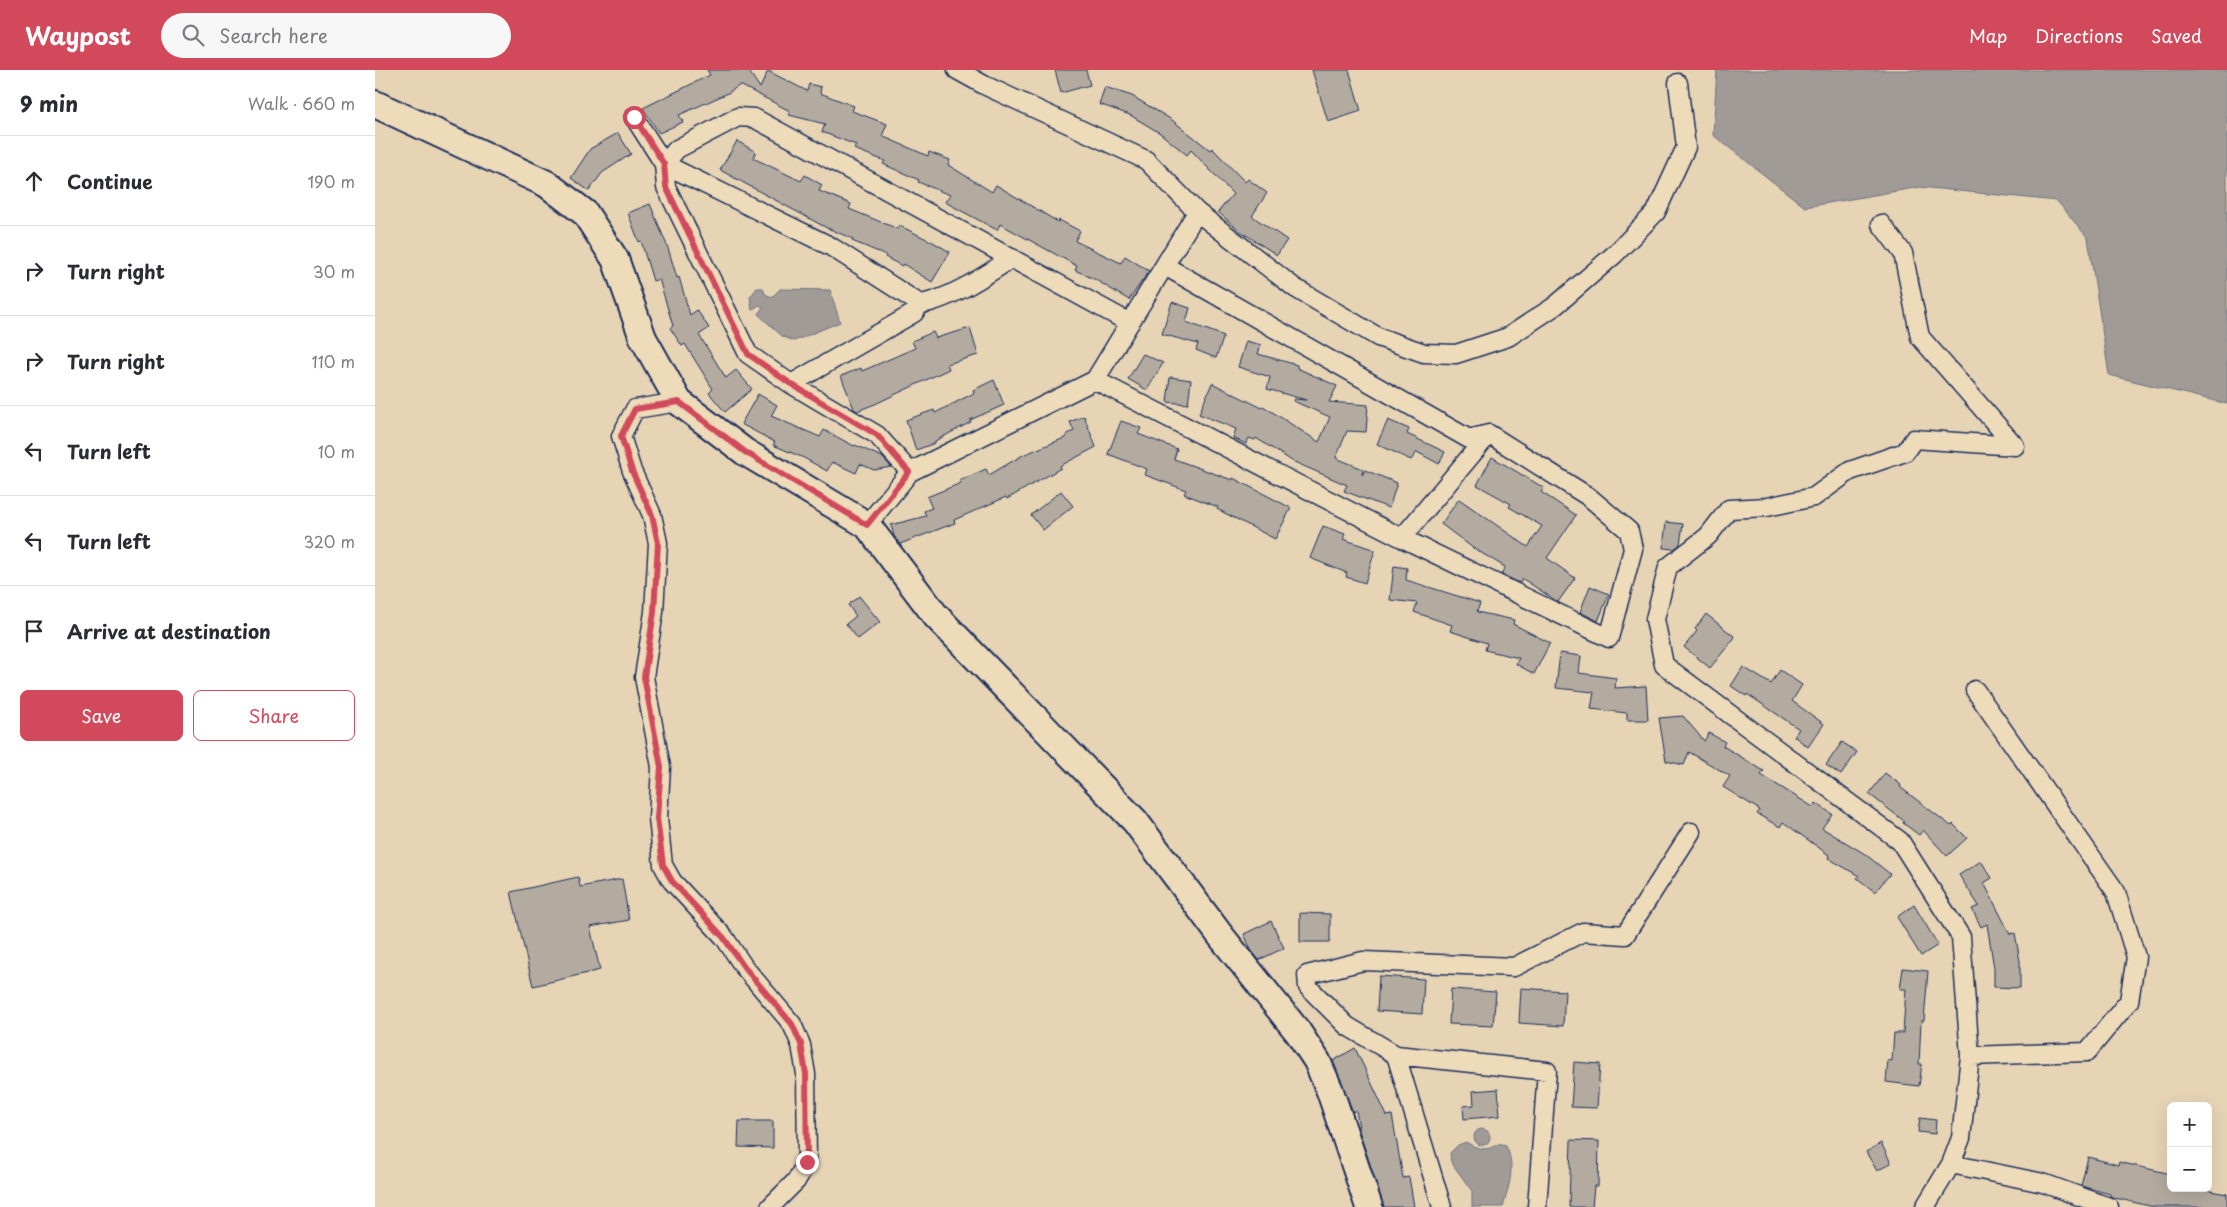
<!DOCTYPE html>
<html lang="en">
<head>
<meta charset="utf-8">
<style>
	body { margin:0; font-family:"Playpen Sans",sans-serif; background:#f7f7f7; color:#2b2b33 }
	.controls { position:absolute; right:15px; bottom:15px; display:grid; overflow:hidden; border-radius:8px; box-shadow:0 5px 20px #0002 }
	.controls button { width:45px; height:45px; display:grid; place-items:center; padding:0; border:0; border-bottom:1px solid #e1e1e2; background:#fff; color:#2b2b33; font:25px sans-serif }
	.stop { position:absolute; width:15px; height:15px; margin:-11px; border:4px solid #d1495b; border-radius:50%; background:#fff }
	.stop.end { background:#d1495b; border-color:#fff; box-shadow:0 1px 5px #0008 }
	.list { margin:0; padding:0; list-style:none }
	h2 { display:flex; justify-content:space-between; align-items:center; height:65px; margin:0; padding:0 20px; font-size:21px }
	h2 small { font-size:16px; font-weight:400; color:#7c7c81 }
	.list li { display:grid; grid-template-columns:32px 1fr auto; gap:15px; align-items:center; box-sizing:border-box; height:90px; padding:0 20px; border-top:1px solid #e1e1e2 }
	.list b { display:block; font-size:19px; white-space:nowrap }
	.list em { font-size:16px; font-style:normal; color:#7c7c81 }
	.actions { display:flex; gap:10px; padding:15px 20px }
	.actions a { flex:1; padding:11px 0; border:1px solid #d1495b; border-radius:8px; text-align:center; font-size:18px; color:#d1495b }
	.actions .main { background:#d1495b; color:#fff }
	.icon { flex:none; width:28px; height:28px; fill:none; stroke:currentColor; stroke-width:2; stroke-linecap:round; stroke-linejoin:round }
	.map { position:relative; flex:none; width:1852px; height:1137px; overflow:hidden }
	header { display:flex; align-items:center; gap:30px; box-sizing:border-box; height:70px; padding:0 25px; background:#d1495b; color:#fff }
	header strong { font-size:24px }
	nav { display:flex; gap:28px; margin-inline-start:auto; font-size:18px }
	.search { width:350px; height:45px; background:#f7f7f7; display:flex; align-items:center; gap:12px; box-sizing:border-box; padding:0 18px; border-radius:28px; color:#7c7c81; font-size:19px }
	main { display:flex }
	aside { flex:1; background:#fff }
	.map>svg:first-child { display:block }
</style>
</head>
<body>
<header>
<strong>Waypost</strong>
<div class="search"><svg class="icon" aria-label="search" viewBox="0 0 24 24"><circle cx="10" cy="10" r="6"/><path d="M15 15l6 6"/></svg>Search here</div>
<nav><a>Map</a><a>Directions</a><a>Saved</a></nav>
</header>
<main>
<aside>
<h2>9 min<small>Walk · 660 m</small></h2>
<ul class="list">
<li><svg class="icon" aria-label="ahead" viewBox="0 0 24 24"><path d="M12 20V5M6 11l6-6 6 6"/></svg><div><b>Continue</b></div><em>190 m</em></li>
<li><svg class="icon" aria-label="right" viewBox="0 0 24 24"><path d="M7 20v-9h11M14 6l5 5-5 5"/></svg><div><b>Turn right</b></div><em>30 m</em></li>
<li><svg class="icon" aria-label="right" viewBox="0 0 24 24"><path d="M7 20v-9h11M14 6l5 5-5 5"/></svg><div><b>Turn right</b></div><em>110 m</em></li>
<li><svg class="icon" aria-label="left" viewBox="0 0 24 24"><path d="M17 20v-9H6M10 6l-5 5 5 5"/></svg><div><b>Turn left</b></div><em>10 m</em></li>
<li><svg class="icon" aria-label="left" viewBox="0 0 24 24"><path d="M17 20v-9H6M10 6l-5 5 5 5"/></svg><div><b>Turn left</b></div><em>320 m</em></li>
<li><svg class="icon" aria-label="arrive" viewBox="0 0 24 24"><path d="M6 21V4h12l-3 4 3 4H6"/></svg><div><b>Arrive at destination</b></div></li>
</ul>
<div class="actions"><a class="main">Save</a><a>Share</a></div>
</aside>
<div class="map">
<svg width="1852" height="1137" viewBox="0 0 1852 1137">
	<rect width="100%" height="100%" fill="#e6d4b5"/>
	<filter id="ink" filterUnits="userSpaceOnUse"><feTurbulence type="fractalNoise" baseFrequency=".02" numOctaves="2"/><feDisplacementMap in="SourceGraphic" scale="10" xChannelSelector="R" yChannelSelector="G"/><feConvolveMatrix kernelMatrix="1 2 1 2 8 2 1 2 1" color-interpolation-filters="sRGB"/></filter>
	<g filter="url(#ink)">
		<!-- water -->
		<path fill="#a09b97" stroke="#6b7080" d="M1342 0H1852V334L1734 305 1713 168 1682 131 1545 117 1430 137 1338 65Z
			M382 218H388L390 224 397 227 405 219 455 220 465 252 419 271 407 266 383 244 388 237 384 235 377 240 375 227Z
			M1099 1067a8 8 0 1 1 16 0a8 8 0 1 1-16 0Z
			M1091 1072C1103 1079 1111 1082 1123 1074L1131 1076C1141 1096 1134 1116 1128 1137H1097V1121L1076 1092 1075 1083 1083 1075Z"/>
		<!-- building -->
		<path fill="#b3aba0" stroke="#1b2f5e" d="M332 0H373L385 18 393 1 432 21 434 14 446 17 445 23 479 36 477 41 512 54 507 66 553 86 554 82 575 90 573 95 617 122 621 115 683 152 684 150 705 161 700 171 746 193 750 186 774 201 754 230 721 210 700 200 702 196 625 154 622 160 570 132 575 125 543 112 544 110 508 94 510 91 479 79 481 75 447 62 450 54 414 45 415 41 365 15 353 23 304 45 308 52 284 63 268 38 335 5Z
			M680 0H711L715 15 686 23Z
			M937 0H974L986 41 953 52Z
			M730 17 757 26 797 50 835 80 837 78 870 112 873 109 892 123 877 146 912 170 902 185 865 161 843 142 858 124 816 80 812 85 785 63 755 45 724 34Z
			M243 63 256 84 227 103 214 121 196 108 215 79Z
			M362 71 381 82 378 88 426 111 430 105 447 115 444 121 476 134 474 139 523 159 525 156 558 172 575 182 557 212 528 194 527 196 510 187 511 185 477 171 478 169 450 157 345 100Z
			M275 134 293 178 302 208 304 207 315 245 322 240 334 258 324 265 351 308 361 300 377 319 350 342 334 323 338 319 310 274 307 276 295 258 298 256 284 209 278 211 266 171 264 172 253 143Z
			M797 232 815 238 811 252 849 266 841 288 821 280 823 274 787 264Z
			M595 258 603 285 572 294 574 299 500 334 482 341 479 339 466 306 486 298 487 301 540 278 537 271 558 262 561 268Z
			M871 271 886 275 883 284 922 295V298L962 316 954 332 993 335 991 362 972 361 961 388 988 399 987 405 990 400 1022 413 1014 438 969 421 972 415 917 391 881 368 880 370 874 368 871 374 858 368 861 359 824 344 837 313 887 338 888 336 944 372 955 347 918 331 919 329 931 330 892 319 895 307 863 297Z
			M768 284 788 293 772 320 753 309Z
			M795 307 816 310 813 334 792 332Z
			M619 310 629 335 595 350 596 352 560 371V373L541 380 531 350 559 340 560 343 599 323 598 320Z
			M383 324 402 335 396 346 445 367 449 360 479 376 480 375 507 387 516 397 499 400 485 394 481 403 457 392 452 401 429 388 398 375 400 372 366 354Z
			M709 346 721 377 685 396 686 398 632 429 631 427 579 450 580 453 525 474 519 466 516 455 551 446 549 441 557 438 552 427 586 413 584 411 611 399 614 405 648 385 692 367 691 365 699 361 695 352Z
			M1013 350 1034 359 1032 364 1070 382 1064 394 1042 382 1036 390 1002 374Z
			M746 351 766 358 763 364 802 379 799 389 857 410 858 408 916 438 900 469 842 439 843 437 809 424 811 420 770 405 772 399 733 384Z
			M1117 387 1169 418 1166 422 1201 445 1172 488 1200 508 1183 532 1148 509 1145 513 1126 504 1130 497 1098 478 1066 454 1084 429 1153 477 1167 456 1134 437 1136 434 1102 415Z
			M686 421 698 436 668 460 656 445Z
			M1291 452 1308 454 1305 474 1299 479 1288 478Z
			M948 456 970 464 968 469 1000 480 990 513 971 507 972 503 935 488Z
			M1019 496 1032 498 1031 510 1105 533 1102 542 1139 550 1138 554 1175 573 1159 604 1141 594 1144 588 1110 580 1112 573 1075 561 1077 555 1039 542 1042 533 1015 530Z
			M1215 516 1234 524 1223 551 1205 542Z
			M484 526 505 552 483 569 471 554 481 546 473 535Z
			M1331 544 1360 567 1335 598 1309 577 1322 561 1320 559Z
			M1185 583 1206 586 1204 603 1241 608 1240 618 1271 616 1273 650H1252V643L1216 639 1219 622 1181 618Z
			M1368 597 1396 614 1405 600 1427 615 1417 631 1449 654 1433 677 1419 666 1424 659 1372 624 1371 626 1356 616Z
			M1308 646 1329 671 1334 663 1350 672 1348 676 1389 701 1386 705 1438 737 1441 733 1457 744 1447 758 1490 784 1515 804 1500 822 1482 808 1484 806 1453 788 1454 785 1408 752 1405 757 1382 744 1385 740 1348 717 1355 706 1314 682 1309 695 1291 691 1284 648Z
			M1467 672 1482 682 1466 705 1451 695Z
			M1510 703 1526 715 1525 717 1576 756 1578 754 1592 768 1572 786 1548 760 1544 765 1528 753 1529 751 1494 724Z
			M1606 791 1617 808 1609 813 1635 864 1640 863 1645 891V918L1619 917V898L1612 854 1606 857 1597 839 1604 836 1584 805Z
			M203 807 205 817 247 809 254 850 215 857 225 900 158 916 136 822Z
			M1539 835 1563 875 1546 886 1522 847Z
			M925 843 955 844V872H925Z
			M896 851 909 878 884 890 876 880 869 864Z
			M1528 898 1553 901 1549 951H1546L1544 994H1547L1544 1016 1511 1012 1513 990 1517 991 1519 963H1528L1531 919H1525Z
			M1004 906 1049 909 1047 944 1002 941Z
			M1146 918 1190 921 1188 956 1144 953Z
			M1076 919 1121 922 1118 956 1074 954Z
			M980 978 1012 1046 1017 1045 1028 1108 1034 1107 1039 1137H1009L985 1064 981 1040 978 1042 958 991Z
			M1199 992 1225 994 1222 1038 1196 1037Z
			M1123 1019 1125 1046 1089 1049 1088 1036 1099 1035 1098 1021Z
			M1545 1048 1561 1050 1560 1064 1543 1062Z
			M364 1051H398V1078L363 1077Z
			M1196 1070 1224 1071 1223 1116H1219L1217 1137H1194Z
			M1506 1073 1516 1093 1502 1101 1491 1082Z
			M1713 1087 1743 1095 1744 1092 1796 1104 1792 1118H1820L1852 1124V1137H1779L1740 1128 1735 1126V1124L1706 1116Z"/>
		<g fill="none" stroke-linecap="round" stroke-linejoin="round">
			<!-- minor casing -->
			<g stroke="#1b2f5e" stroke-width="21">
				<path id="minor" d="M582 0 609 15 771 90 822 142 920 218 1003 267 1049 283 1081 284 1133 267 1180 236 1240 184 1281 142 1311 77 1303 13
					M259 47 289 94 291 117 373 284 416 314 502 365 535 402
					M289 94 302 79 363 47 379 48 755 253
					M289 94 455 176 545 234C574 230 613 204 637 188
					M1506 154 1528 183 1545 267 1640 376 1539 369 1530 382 1475 401 1439 427 1392 437 1354 439 1333 466 1293 497 1280 549 1289 595 1525 771 1586 867 1595 986 1586 1068 1576 1094 1550 1137
					M720 310 1027 468 1234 568 1258 479 1254 461 1214 427 1114 364 1094 369 790 196
					M416 314 539 243 545 234
					M304 332 260 339 246 366 257 401 277 445 283 473 279 542 269 607 286 697 283 748 288 795 297 811 349 867 369 897 417 954 426 975 431 1004 432 1092 421 1111 395 1137
					M492 455 535 402 720 310 822 142
					M1027 468 1114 364
					M1021 985 1067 1137
					M1595 986 1712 982 1754 931 1761 887 1741 822 1600 620
					M1576 1094 1668 1113 1734 1137
					M1162 1137 1172 1001 1021 985 972 956 933 917 932 905 988 891 1139 897 1208 862 1250 865 1316 762"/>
			</g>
			<!-- secondary casing -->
			<g stroke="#1b2f5e" stroke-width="30">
				<path id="secondary" d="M0 34 172 114 210 143 240 189 268 268 304 332 370 382 492 455 561 546 760 751 845 865 923 962 942 991 955 1021 994 1137"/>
			</g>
			<!-- minor -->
			<use href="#minor" stroke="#eedbb9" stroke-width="18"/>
			<!-- secondary -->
			<use href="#secondary" stroke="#eedbb9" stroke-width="26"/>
		</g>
	</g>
	<g fill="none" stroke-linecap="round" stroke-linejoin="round" filter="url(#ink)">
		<!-- route -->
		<path stroke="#d1495b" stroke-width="6" d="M259 47 289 94 291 117 373 284 416 314 502 365 534 402 492 455 370 382 304 332 260 339 246 366 257 401 277 445 283 473 279 542 269 607 286 697 282 748 288 795 297 811 349 868 369 897 417 954 426 974 431 1004 432 1092"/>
	</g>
</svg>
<div class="controls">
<button>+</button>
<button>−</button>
</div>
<div class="stop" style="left:259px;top:47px"></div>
<div class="stop end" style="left:432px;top:1092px"></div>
</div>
</main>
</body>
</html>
